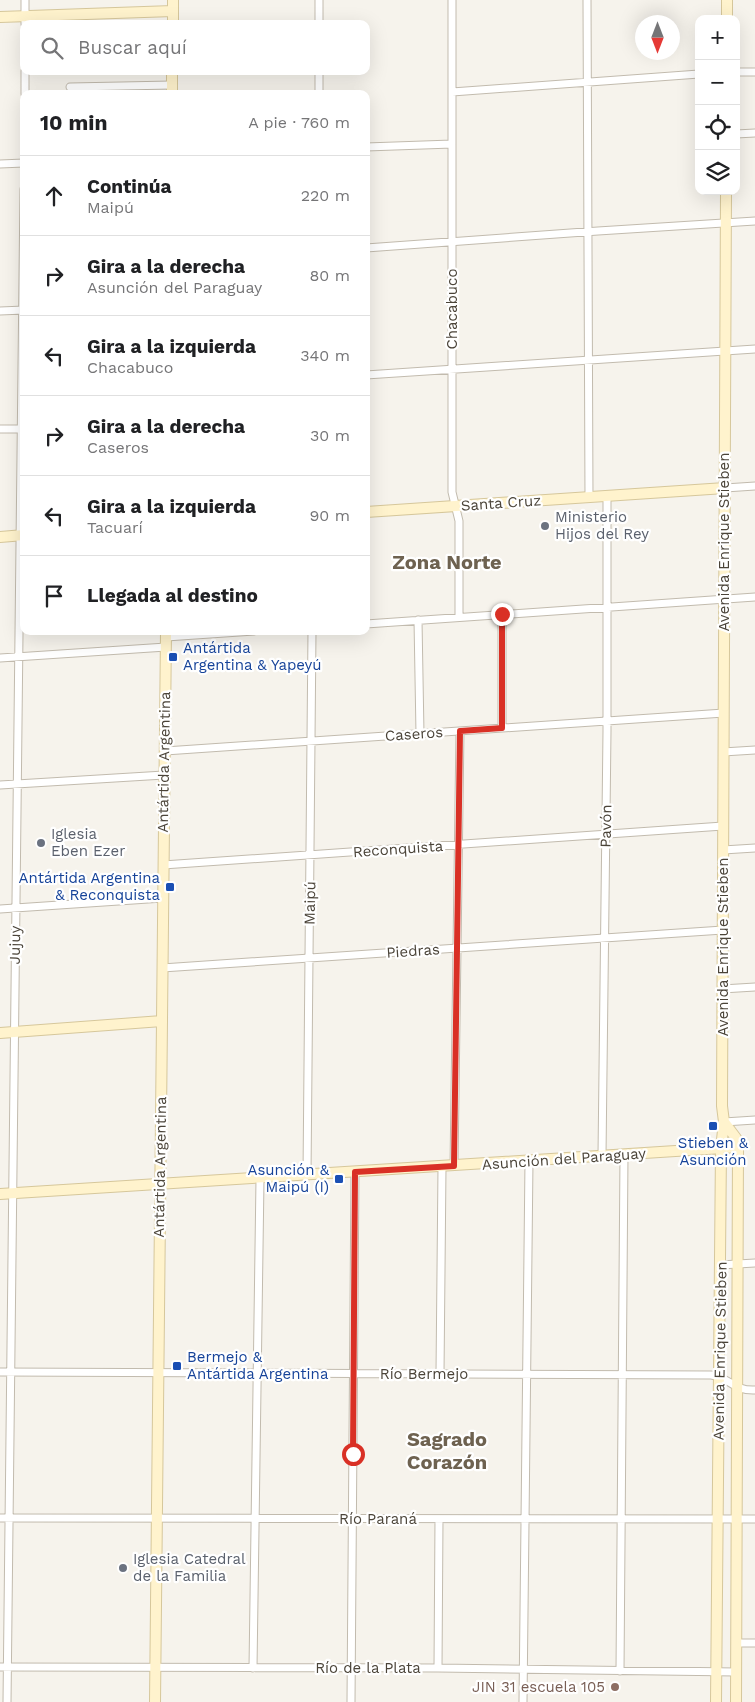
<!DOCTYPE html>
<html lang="es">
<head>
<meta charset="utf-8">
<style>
	body { margin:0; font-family:"Work Sans",sans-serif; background:#f2f2f2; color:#202124 }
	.controls { position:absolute; right:15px; top:15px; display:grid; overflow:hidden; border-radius:10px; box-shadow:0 5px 20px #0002 }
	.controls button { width:45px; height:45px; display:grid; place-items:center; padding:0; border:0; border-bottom:1px solid #e0e0e0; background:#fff; color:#202124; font:25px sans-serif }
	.compass { position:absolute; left:635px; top:15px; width:45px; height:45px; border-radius:50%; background:#fff; box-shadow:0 5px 20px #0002; rotate:180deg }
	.stop { position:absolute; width:15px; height:15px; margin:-11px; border:4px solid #d93025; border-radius:50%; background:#fff }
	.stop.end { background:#d93025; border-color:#fff; box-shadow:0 1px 5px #0008 }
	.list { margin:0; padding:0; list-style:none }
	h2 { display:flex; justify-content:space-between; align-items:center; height:65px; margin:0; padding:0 20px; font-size:21px }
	h2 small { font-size:16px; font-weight:400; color:#757577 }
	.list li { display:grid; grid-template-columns:32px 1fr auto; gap:15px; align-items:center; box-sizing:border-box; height:80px; padding:0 20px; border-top:1px solid #e0e0e0 }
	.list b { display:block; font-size:19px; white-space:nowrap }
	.list p { margin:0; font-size:16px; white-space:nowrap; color:#757577 }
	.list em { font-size:16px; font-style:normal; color:#757577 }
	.icon { flex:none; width:28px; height:28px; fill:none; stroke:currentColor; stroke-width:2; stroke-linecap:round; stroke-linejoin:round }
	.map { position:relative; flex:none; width:755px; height:1702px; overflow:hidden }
	.search { position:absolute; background:#fff; box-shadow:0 5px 20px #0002; left:20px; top:20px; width:350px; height:55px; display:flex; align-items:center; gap:12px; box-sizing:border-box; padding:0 18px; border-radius:10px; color:#757577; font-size:19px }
	.panel { position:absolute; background:#fff; box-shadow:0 5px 20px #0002; left:20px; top:90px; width:350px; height:545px; border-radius:10px }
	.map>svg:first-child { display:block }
</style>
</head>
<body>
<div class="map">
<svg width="755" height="1702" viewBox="0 0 755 1702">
	<rect width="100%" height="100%" fill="#f6f3ec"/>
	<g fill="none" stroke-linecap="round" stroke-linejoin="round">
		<!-- street casing -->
		<g stroke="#c2bbae" stroke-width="9">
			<path id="street" d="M452 0V492L459 521V617
				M587 0 589 497
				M25 24V0
				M319 24V0
				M736 72H755
				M70 87 172 85
				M452 92 699 74
				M25 94V71
				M319 94V71
				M736 134 755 133
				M366 147 452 144
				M0 164 24 163
				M366 248 598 231 755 221
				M0 311 24 310
				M366 375 755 349
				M0 429H24
				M725 488 755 486
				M502 614V728
				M418 620 420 734
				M366 624 755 597
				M166 637 254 631
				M0 658 166 647
				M165 751 724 713
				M723 752 755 750
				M0 785 164 775
				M723 850 755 848
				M163 865 723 826
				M0 909 163 898
				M162 968 723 930
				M722 989 755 987
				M724 1122 755 1120
				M602 1156 607 731V496
				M454 1166 460 731
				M307 1175 312 631
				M720 1265 755 1263
				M0 1372 711 1375C729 1377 733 1391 755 1390
				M440 1374 442 1167
				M0 1518 755 1519
				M736 1643H755
				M0 1667 438 1668 736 1672
				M253 1668 260 1179
				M438 1668 439 1519
				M620 1671 624 1155
				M7 1702 24 189
				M351 1702 355 1172
				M523 1702 529 1161"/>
		</g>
		<!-- secondary casing -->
		<g stroke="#d6c79b" stroke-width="12">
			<path id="secondary" d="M0 17 173 11
				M727 19V0
				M173 24V0
				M172 94V71
				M366 512 725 488
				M0 537 24 535
				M0 1033 162 1021
				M724 1122 736 1138 738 1147 736 1702
				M0 1194 738 1147
				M155 1702 166 631
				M716 1702 721 1148 724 1122 722 1106 726 191"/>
		</g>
		<!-- street -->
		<use href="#street" stroke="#fff" stroke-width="7"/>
		<!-- secondary -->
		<use href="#secondary" stroke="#fff3cd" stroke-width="10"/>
	</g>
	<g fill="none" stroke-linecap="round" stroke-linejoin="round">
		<!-- route -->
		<path stroke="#d93025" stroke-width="6" d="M353 1454 355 1172 454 1166 460 731 502 728V614"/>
	</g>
	<!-- markers -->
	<g fill="#6b7280" stroke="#fff" stroke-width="2">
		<circle cx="545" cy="526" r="5"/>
		<circle cx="41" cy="843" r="5"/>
		<circle cx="123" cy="1568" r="5"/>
	</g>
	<g fill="#1a4fb4" stroke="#fff" stroke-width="2">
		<rect x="168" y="652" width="10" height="10" rx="2.5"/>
		<rect x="165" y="882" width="10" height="10" rx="2.5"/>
		<rect x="708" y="1121" width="10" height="10" rx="2.5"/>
		<rect x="334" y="1174" width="10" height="10" rx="2.5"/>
		<rect x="172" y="1361" width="10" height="10" rx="2.5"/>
	</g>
	<circle fill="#8d6e63" stroke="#fff" stroke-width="2" cx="615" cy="1687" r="5"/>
	<g text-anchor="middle" stroke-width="4.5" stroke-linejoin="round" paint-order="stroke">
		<!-- street labels -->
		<g font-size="15" fill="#4b4439" stroke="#fff">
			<text transform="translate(452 309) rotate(-90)" y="5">Chacabuco</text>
			<text transform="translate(501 503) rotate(-4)" y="5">Santa Cruz</text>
			<text transform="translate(724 542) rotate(-90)" y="5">Avenida Enrique Stieben</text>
			<text transform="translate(414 734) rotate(-4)" y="5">Caseros</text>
			<text transform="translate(164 762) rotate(-89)" y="5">Antártida Argentina</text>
			<text transform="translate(606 826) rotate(-89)" y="5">Pavón</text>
			<text transform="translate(398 849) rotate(-4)" y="5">Reconquista</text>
			<text transform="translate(310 903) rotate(-89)" y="5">Maipú</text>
			<text transform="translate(15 945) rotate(-89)" y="5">Jujuy</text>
			<text transform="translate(723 947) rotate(-90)" y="5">Avenida Enrique Stieben</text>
			<text transform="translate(413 951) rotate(-4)" y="5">Piedras</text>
			<text transform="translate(564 1159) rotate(-4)" y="5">Asunción del Paraguay</text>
			<text transform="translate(160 1167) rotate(-89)" y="5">Antártida Argentina</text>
			<text transform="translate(720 1351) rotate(-89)" y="5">Avenida Enrique Stieben</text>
			<text x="424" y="1379">Río Bermejo</text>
			<text x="378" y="1524">Río Paraná</text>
			<text x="368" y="1673">Río de la Plata</text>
		</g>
		<!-- worship labels -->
		<g font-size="15" fill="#5b616d" stroke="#fff" text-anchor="start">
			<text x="555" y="522">Ministerio<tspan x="555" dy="17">Hijos del Rey</tspan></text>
			<text x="51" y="839">Iglesia<tspan x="51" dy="17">Eben Ezer</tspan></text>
			<text x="133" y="1564">Iglesia Catedral<tspan x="133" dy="17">de la Familia</tspan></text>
		</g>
		<!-- transit labels -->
		<g font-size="15" fill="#164399" stroke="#fff" text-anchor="start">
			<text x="183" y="653">Antártida<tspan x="183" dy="17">Argentina &amp; Yapeyú</tspan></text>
			<text x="160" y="883" text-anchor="end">Antártida Argentina<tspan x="160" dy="17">&amp; Reconquista</tspan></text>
			<text x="713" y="1148" text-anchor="middle">Stieben &amp;<tspan x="713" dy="17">Asunción</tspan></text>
			<text x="329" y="1175" text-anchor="end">Asunción &amp;<tspan x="329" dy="17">Maipú (I)</tspan></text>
			<text x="187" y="1362">Bermejo &amp;<tspan x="187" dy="17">Antártida Argentina</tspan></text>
		</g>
		<!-- education labels -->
		<g font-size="15" fill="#785e54" stroke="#fff" text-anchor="end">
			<text x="605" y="1692">JIN 31 escuela 105</text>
		</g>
		<!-- district labels -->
		<g font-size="20" font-weight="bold" fill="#6e6250" stroke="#fff">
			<text x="447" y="569">Zona Norte</text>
			<text x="447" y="1446">Sagrado<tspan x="447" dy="23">Corazón</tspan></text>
		</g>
	</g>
</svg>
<div class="controls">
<button>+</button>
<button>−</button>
<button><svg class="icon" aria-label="locate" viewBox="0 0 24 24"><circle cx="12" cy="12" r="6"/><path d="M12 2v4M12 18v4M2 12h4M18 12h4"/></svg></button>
<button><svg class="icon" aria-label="layers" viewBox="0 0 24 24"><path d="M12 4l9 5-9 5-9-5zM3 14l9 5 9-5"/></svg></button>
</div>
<svg class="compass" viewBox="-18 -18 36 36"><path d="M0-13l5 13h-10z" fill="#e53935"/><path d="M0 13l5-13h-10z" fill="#757577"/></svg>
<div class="stop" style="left:353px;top:1454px"></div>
<div class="stop end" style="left:502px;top:614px"></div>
<div class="search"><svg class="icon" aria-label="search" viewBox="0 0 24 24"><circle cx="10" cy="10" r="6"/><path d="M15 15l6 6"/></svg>Buscar aquí</div>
<section class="panel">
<h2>10 min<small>A pie · 760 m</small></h2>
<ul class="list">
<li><svg class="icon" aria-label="ahead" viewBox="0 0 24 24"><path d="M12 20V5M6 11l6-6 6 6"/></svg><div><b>Continúa</b><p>Maipú</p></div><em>220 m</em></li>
<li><svg class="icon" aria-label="right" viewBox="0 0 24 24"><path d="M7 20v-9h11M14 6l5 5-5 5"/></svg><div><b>Gira a la derecha</b><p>Asunción del Paraguay</p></div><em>80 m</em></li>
<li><svg class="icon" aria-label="left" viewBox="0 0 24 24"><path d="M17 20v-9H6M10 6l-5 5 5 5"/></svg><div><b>Gira a la izquierda</b><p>Chacabuco</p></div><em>340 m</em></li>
<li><svg class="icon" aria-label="right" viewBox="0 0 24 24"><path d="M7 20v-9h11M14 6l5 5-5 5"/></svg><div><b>Gira a la derecha</b><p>Caseros</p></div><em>30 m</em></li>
<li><svg class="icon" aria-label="left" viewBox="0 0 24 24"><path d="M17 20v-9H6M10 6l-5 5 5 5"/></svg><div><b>Gira a la izquierda</b><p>Tacuarí</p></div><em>90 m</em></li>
<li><svg class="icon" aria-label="arrive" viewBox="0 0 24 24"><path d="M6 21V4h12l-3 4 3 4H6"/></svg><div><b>Llegada al destino</b></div></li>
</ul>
</section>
</div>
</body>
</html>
